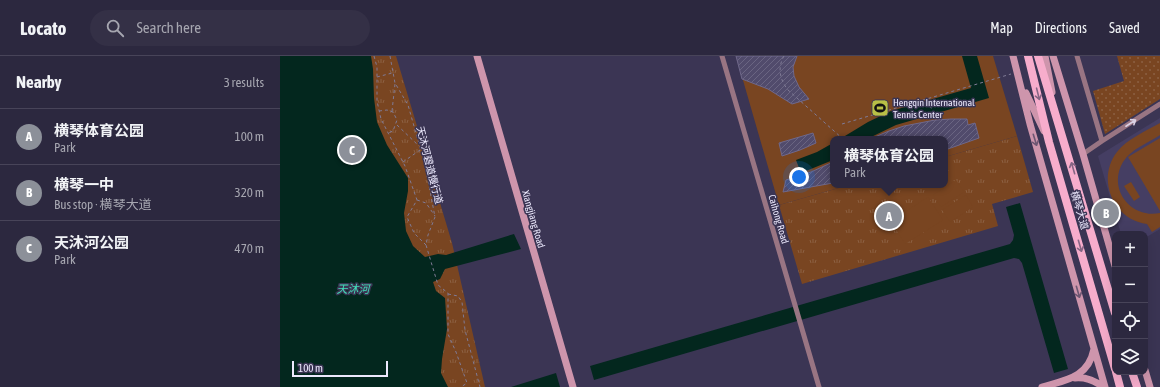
<!DOCTYPE html>
<html lang="en">
<head>
<meta charset="utf-8">
<style>
	body { margin:0; font-family:"Asap Condensed","Noto Sans SC",sans-serif; background:#343046; color:#f1f3f6 }
	.controls { position:absolute; right:12px; bottom:12px; display:grid; overflow:hidden; border-radius:8px; box-shadow:0 4px 16px #0002 }
	.controls button { width:36px; height:36px; display:grid; place-items:center; padding:0; border:0; border-bottom:1px solid #484459; background:#2c283f; color:#f1f3f6; font:20px sans-serif }
	.scale { position:absolute; left:12px; bottom:10px; width:96px; box-sizing:border-box; padding-left:4px; border:2px solid #ece9fd; border-top:0; font-size:11px; line-height:14px; white-space:nowrap; color:#ece9fd; -webkit-text-stroke:3px #3b3554; paint-order:stroke }
	.you { position:absolute; left:519px; top:121px; width:14px; height:14px; margin:-10px; border:3px solid #fff; border-radius:50%; background:#1a73e8; box-shadow:0 0 0 6px #1a73e833 }
	.badge { display:grid; place-items:center; width:26px; height:26px; border-radius:50%; background:#8c9099; color:#fff; font-size:13px; font-weight:700 }
	.pin { position:absolute; translate:-50% -50%; border:2px solid #fff; box-shadow:0 1px 4px #0006 }
	.popup { position:absolute; left:550px; top:80px; width:118px; height:52px; box-sizing:border-box; display:grid; place-content:center; border-radius:8px; background:#2c283f; filter:drop-shadow(0 1px 3px #0005); font-size:13px; white-space:nowrap; color:#a6a6b0 }
	.popup b { font-size:15px; color:#f1f3f6 }
	.popup::after { content:''; position:absolute; left:50%; top:100%; margin-left:-8px; border:8px solid transparent; border-top-color:#2c283f }
	.list { margin:0; padding:0; list-style:none }
	h2 { display:flex; justify-content:space-between; align-items:center; height:52px; margin:0; padding:0 16px; font-size:17px }
	h2 small { font-size:13px; font-weight:400; color:#a6a6b0 }
	.list li { display:grid; grid-template-columns:26px 1fr auto; gap:12px; align-items:center; box-sizing:border-box; height:56px; padding:0 16px; border-top:1px solid #484459 }
	.list b { display:block; font-size:15px; white-space:nowrap }
	.list p { margin:0; font-size:13px; white-space:nowrap; color:#a6a6b0 }
	.list em { font-size:13px; font-style:normal; color:#a6a6b0 }
	.icon { flex:none; width:22px; height:22px; fill:none; stroke:currentColor; stroke-width:2; stroke-linecap:round; stroke-linejoin:round }
	.map { position:relative; flex:none; width:880px; height:331px; overflow:hidden }
	header { display:flex; align-items:center; gap:24px; box-sizing:border-box; height:56px; padding:0 20px; background:#2c283f; border-bottom:1px solid #484459 }
	header strong { font-size:19px }
	nav { display:flex; gap:22px; margin-inline-start:auto; font-size:14px }
	.search { width:280px; height:36px; background:#343046; display:flex; align-items:center; gap:10px; box-sizing:border-box; padding:0 14px; border-radius:22px; color:#a6a6b0; font-size:15px }
	main { display:flex }
	aside { flex:1; background:#2c283f }
	.map>svg:first-child { display:block }
</style>
</head>
<body>
<header>
<strong>Locato</strong>
<div class="search"><svg class="icon" aria-label="search" viewBox="0 0 24 24"><circle cx="10" cy="10" r="6"/><path d="M15 15l6 6"/></svg>Search here</div>
<nav><a>Map</a><a>Directions</a><a>Saved</a></nav>
</header>
<main>
<aside>
<h2>Nearby<small>3 results</small></h2>
<ul class="list">
<li><span class="badge">A</span><div><b>横琴体育公园</b><p>Park</p></div><em>100 m</em></li>
<li><span class="badge">B</span><div><b>横琴一中</b><p>Bus stop · 横琴大道</p></div><em>320 m</em></li>
<li><span class="badge">C</span><div><b>天沐河公园</b><p>Park</p></div><em>470 m</em></li>
</ul>
</aside>
<div class="map">
<svg width="880" height="331" viewBox="0 0 880 331">
	<defs>
		<pattern id="grass-dots" width="8" height="8" patternUnits="userSpaceOnUse"><rect width="8" height="8" fill="#794521"/><path d="M2 2h.1M6 6h.1" fill="none" stroke="#8c6042" stroke-width="1.8" stroke-linecap="round"/></pattern>
		<pattern id="park-tufts" width="24" height="20" patternUnits="userSpaceOnUse"><rect width="24" height="20" fill="#794521"/><path d="M3 7l-1-3M5 7V3M7 7l1-3M15 17l-1-3M17 17v-4M19 17l1-3" fill="none" stroke="#8c6042"/></pattern>
		<pattern id="building-hatch" width="6" height="6" patternUnits="userSpaceOnUse"><rect width="6" height="6" fill="#514b6c"/><path d="M-1 1l2-2M0 6l6-6M5 7l2-2" fill="none" stroke="#6a6582"/></pattern>
	</defs>
	<rect width="100%" height="100%" fill="#3b3554"/>
	<!-- built -->
	<path fill="#453e63" d="M880 62V173L865 182V178H841L818 100Z"/>
	<!-- grass -->
	<path fill="url(#grass-dots)" d="M837 0H880V43L825 78 813 35 844 25Z"/>
	<!-- park -->
	<path fill="url(#park-tufts)" d="M0 0H116L172 187 205 331H0Z
		M737 80 753 136 712 148 718 170 522 228 499 149 569 129H665V101Z"/>
	<!-- garden -->
	<path fill="#794521" d="M456 0H713L737 80 665 101V83H553V129H569L499 149Z
		M880 67V79C868 87 851 93 843 106 827 133 851 163 880 157V171L872 176 867 168C833 164 816 123 837 96 847 83 866 75 880 67Z
		M880 82V155L848 101Z
		M676 124 684 136 661 151 653 139Z
		M851 126 860 141 854 145 844 130Z
		M686 139 693 151 670 166 662 154Z
		M648 141 663 164 625 188 611 165Z"/>
	<!-- water -->
	<path fill="#03271e" d="M0 0H91L93 13 94 42 97 66 107 89 128 122V135L124 157 126 175 133 190 145 201 158 198 166 199 234 178 241 193 165 213 160 223 153 226 156 235 165 242 167 273 162 303 161 317 168 331H0Z
		M682 0H697L709 42 616 69 587 83H560L588 66 611 55 691 32Z
		M553 87V104L521 117 516 104 537 96Z
		M740 147 788 313 774 317 742 207 739 203 734 202 314 324 310 310 730 188 733 184 734 179 726 151Z
		M276 317 280 331H231Z"/>
	<!-- building -->
	<path fill="url(#building-hatch)" stroke="#6f688b" d="M456 0H517L513 11 514 20 519 31 529 43 512 48 488 33 462 23Z
		M671 63H687L688 69 695 67 699 82 665 94V83H590L609 75 624 70 655 64Z
		M533 77 536 87 520 94 502 100 499 87Z
		M553 106V127L503 136 506 124 531 116Z"/>
	<g fill="none" stroke-linecap="round" stroke-linejoin="round">
		<!-- path -->
		<path stroke="#807b96" stroke-width="1" stroke-dasharray="3 3" stroke-linecap="butt" d="M94 0 97 11V45L101 63 125 110 137 144 127 161 134 177 146 189
			M110 0 115 27 128 49 145 109 155 161 148 179 146 189 158 229 168 237V278L176 296 187 327 181 331
			M504 0C497 12 500 24 508 34L563 83
			M97 21 112 17
			M648 44 655 62
			M99 55 107 54 113 56 117 64 113 75 108 77
			M112 55 115 28
			M562 68 731 18
			M117 69 139 90
			M123 106 140 94
			M137 144 146 147 155 160
			M168 238 178 240 182 246 185 274 200 331"/>
		<!-- minor -->
		<path stroke="#997583" stroke-width="5" d="M442 0 539 331
			M797 0 822 85 803 98
			M822 85 880 48"/>
		<!-- secondary -->
		<path stroke="#ce95ac" stroke-width="7" d="M197 0 293 331
			M733 0 750 68 825 331
			M765 0 772 36
			M773 0 803 98 835 210
			M746 37 764 75
			M865 314 870 331
			M795 322C806 321 814 324 823 331
			M762 331C786 324 808 322 814 293"/>
		<!-- primary -->
		<path stroke="#f7adcc" stroke-width="8" d="M748 0 769 86 835 313
			M758 0 835 257
			M836 316 840 331
			M852 316 857 331"/>
	</g>
	<!-- one-way arrows -->
	<defs><path id="oneway-shaft" d="M-6 0H5M1.5-3L5.5 0L1.5 3" fill="none" stroke-width="1.6" stroke-linecap="round" stroke-linejoin="round"/></defs>
	<g stroke="#866584">
		<use href="#oneway-shaft" transform="translate(758 38) rotate(76)"/>
		<use href="#oneway-shaft" transform="translate(793 112) rotate(-106)"/>
		<use href="#oneway-shaft" transform="translate(800 190) rotate(74)"/>
	</g>
	<use stroke="#dbd2e5" href="#oneway-shaft" transform="translate(851 67) rotate(-33)"/>
	<g stroke="#6e5773">
		<use href="#oneway-shaft" transform="translate(755 84) rotate(73)"/>
		<use href="#oneway-shaft" transform="translate(798 236) rotate(74)"/>
	</g>
	<!-- icons -->
	<defs>
		<g id="stadium-square" transform="scale(0.9)"><rect x="-9" y="-9" width="18" height="18" rx="4" fill="#b9c046" stroke="#3b3554"/><path d="M0-5a6.5 5 0 1 0 0 10a6.5 5 0 1 0 0-10ZM-3.5-1.8h7v3.6h-7Z" fill="#111"/></g>
	</defs>
	<g fill-rule="evenodd">
		<use href="#stadium-square" x="600" y="52"/>
	</g>
	<g text-anchor="middle" stroke-width="3" stroke-linejoin="round" paint-order="stroke">
		<!-- poi labels -->
		<g font-size="10" fill="#ece9fd" stroke="#3b3554" text-anchor="start">
			<text x="613" y="50">Hengqin International<tspan x="613" dy="12">Tennis Center</tspan></text>
		</g>
		<!-- street labels -->
		<g font-size="10" fill="#ece9fd" stroke="#3b3554">
			<text transform="translate(150 109) rotate(76)" y="4">天沐河碧道慢行道</text>
			<text transform="translate(800 154) rotate(74)" y="4">横琴大道</text>
			<text transform="translate(254 163) rotate(74)" y="4">Xiangjiang Road</text>
			<text transform="translate(499 163) rotate(74)" y="4">Caihong Road</text>
		</g>
		<!-- water labels -->
		<g font-size="11" font-style="italic" fill="#41e1ba" stroke="#3b3554">
			<text x="73" y="237">天沐河</text>
		</g>
	</g>
</svg>
<div class="controls">
<button>+</button>
<button>−</button>
<button><svg class="icon" aria-label="locate" viewBox="0 0 24 24"><circle cx="12" cy="12" r="6"/><path d="M12 2v4M12 18v4M2 12h4M18 12h4"/></svg></button>
<button><svg class="icon" aria-label="layers" viewBox="0 0 24 24"><path d="M12 4l9 5-9 5-9-5zM3 14l9 5 9-5"/></svg></button>
</div>
<div class="scale">100 m</div>
<div class="you"></div>
<div class="pin badge" style="left:609px;top:160px">A</div>
<div class="popup"><b>横琴体育公园</b>Park</div>
<div class="pin badge" style="left:826px;top:157px">B</div>
<div class="pin badge" style="left:72px;top:94px">C</div>
</div>
</main>
</body>
</html>
